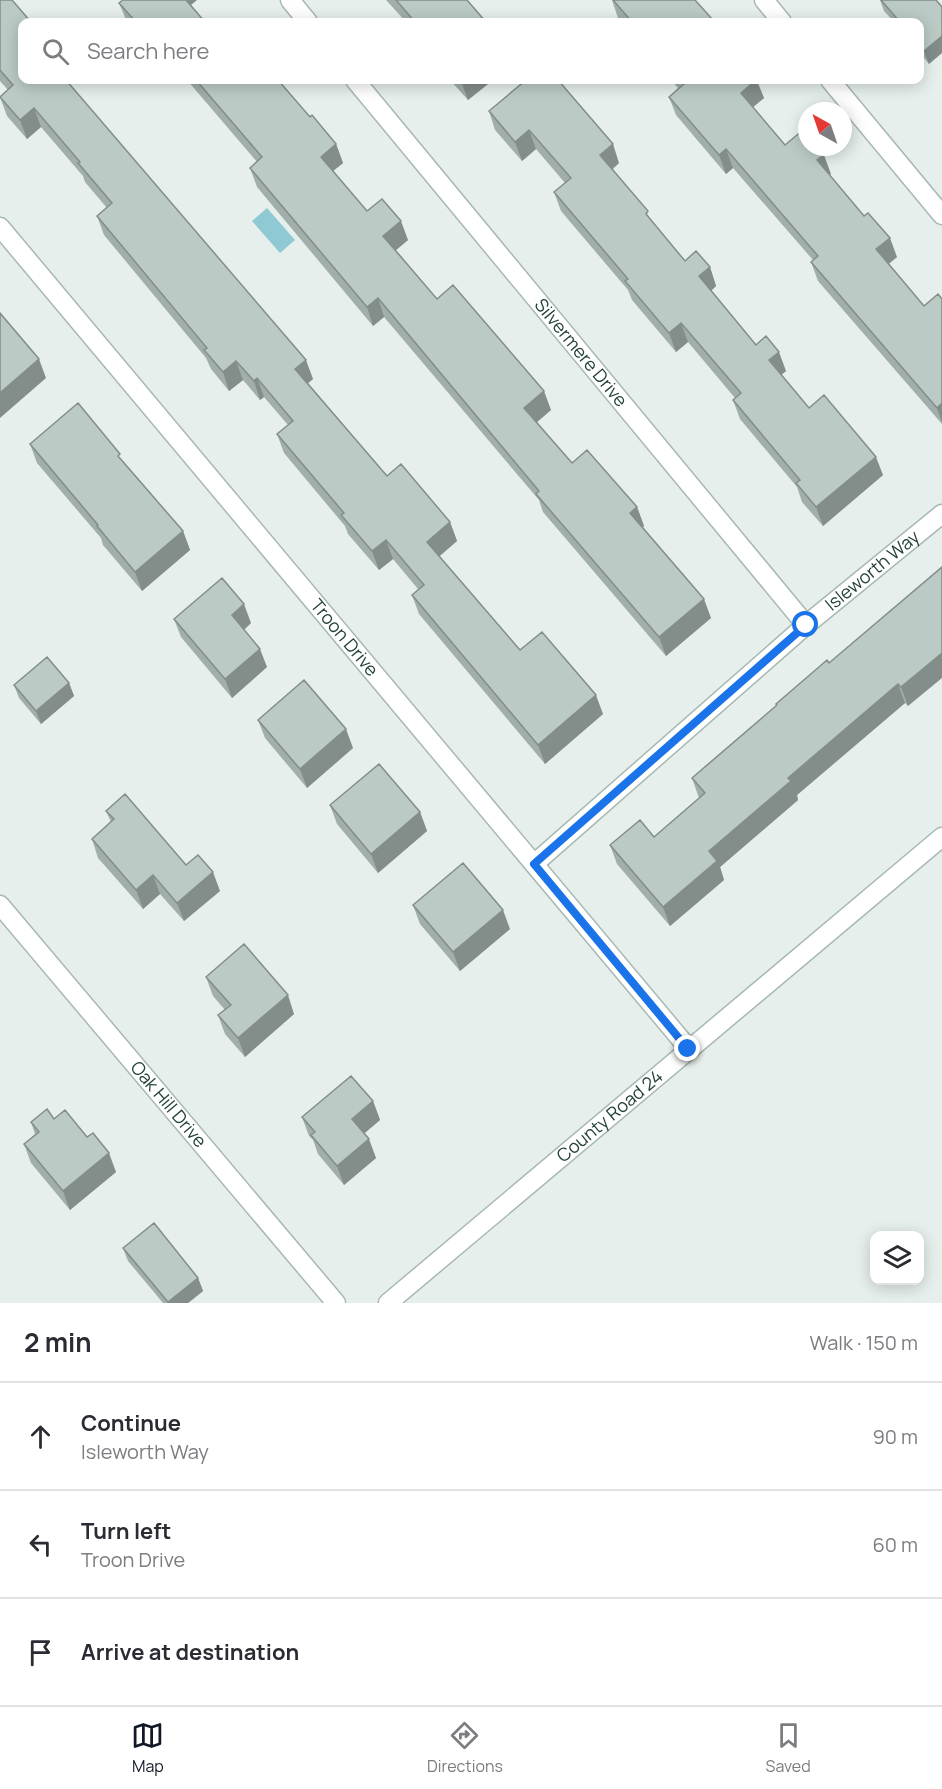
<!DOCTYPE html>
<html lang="en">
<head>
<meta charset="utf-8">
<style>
	body { margin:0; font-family:Manrope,sans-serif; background:#f7f7f7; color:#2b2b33 }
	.controls { position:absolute; right:18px; bottom:18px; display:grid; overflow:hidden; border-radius:12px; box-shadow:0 3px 15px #0003 }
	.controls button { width:54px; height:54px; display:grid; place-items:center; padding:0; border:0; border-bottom:2px solid #e1e1e2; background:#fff; color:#2b2b33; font:30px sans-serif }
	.compass { position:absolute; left:798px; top:102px; width:54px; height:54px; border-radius:50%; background:#fff; box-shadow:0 3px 15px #0003; rotate:320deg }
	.stop { position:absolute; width:18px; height:18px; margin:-14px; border:4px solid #1a73e8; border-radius:50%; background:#fff }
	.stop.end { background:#1a73e8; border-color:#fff; box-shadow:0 2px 6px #0008 }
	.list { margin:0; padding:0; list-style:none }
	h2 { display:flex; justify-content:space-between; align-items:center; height:78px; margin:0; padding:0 24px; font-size:26px }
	h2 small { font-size:20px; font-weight:400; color:#7c7c81 }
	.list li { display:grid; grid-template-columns:39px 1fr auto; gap:18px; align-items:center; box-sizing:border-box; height:108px; padding:0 24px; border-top:2px solid #e1e1e2 }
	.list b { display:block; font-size:22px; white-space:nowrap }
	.list p { margin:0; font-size:20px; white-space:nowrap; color:#7c7c81 }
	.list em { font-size:20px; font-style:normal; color:#7c7c81 }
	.icon { flex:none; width:33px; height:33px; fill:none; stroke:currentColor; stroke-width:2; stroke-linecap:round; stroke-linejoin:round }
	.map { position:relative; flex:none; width:942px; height:1303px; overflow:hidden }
	.search { position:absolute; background:#fff; box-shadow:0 3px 15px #0003; left:18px; right:18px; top:18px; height:66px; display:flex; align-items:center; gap:15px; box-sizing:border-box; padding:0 21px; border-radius:12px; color:#7c7c81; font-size:22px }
	.sheet { height:402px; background:#fff }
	nav { display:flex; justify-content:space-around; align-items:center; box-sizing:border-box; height:84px; border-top:2px solid #e1e1e2; background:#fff; font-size:16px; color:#7c7c81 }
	nav a { display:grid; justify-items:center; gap:3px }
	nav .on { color:#111827 }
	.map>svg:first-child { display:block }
</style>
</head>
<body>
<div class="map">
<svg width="942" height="1303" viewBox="0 0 942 1303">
	<rect width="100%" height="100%" fill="#e6efeb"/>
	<!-- water -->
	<path fill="#8ec9d4" d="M267 208 295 240 280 253 252 221Z"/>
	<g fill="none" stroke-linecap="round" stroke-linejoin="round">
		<!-- minor casing -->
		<g stroke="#a8b8b2" stroke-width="21">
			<g id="minor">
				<path d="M290 0 308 22"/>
				<path d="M764 0 782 22"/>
				<path id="s1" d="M355 80 806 625"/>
				<path d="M830 80 942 215"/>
				<path id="s2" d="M0 227 689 1049"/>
				<path id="s3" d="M534 864 806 625 942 514"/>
				<path id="s4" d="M0 905 336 1303"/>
			</g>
		</g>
		<!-- tertiary casing -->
		<g stroke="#a8b8b2" stroke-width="21">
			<g id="tertiary">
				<path id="s5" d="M388 1303 942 837"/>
			</g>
		</g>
		<!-- minor -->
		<use href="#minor" stroke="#fff" stroke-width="18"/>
		<!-- tertiary -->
		<use href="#tertiary" stroke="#fff" stroke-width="18"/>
	</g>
	<!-- wall -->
	<path fill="#a1aea9" d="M0 0 22 80 313 379 308 383 387 476 450 522 457 541 439 556 520 650 603 714 545 764 419 614 412 595 418 589 393 559 379 570 348 534 345 526 284 453 277 434 288 425 264 397 260 400 243 380 229 391 211 369 206 358 104 235 97 216 107 208 85 182 83 176 41 127 27 139 7 116 0 97 8 90 0 81Z
		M386 0H467L486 22H406Z
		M612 0 713 20V22H622L618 18Z
		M880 0H936L929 64 920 53V22H894L884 11Z
		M119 3 191 5 205 22H127Z
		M187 80H278L310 117 336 144 343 163 333 171 367 211 408 240 396 250 437 299 551 410 537 422 572 463 637 507 644 526 643 527 711 618 666 656 543 512 539 500 384 317 373 326 257 187 250 168 257 162Z
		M450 80H493L468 100Z
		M671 80H757L764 98 753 107 785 145 831 174 829 175 897 257 889 264 924 306 942 299V424L818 281 811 262 813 260 733 168 726 174 676 115 669 97 678 88Z
		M489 111 619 163 613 169 652 221 685 261 710 267 716 286 711 291 756 345 786 371 781 375 809 408 883 475 823 526 802 502 797 487 740 419 733 400 735 398 688 342 676 352 632 300 628 290 561 211 554 192 565 183 536 149 522 161 495 130Z
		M30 444 123 461 183 531 190 550 142 591 103 545 101 538 37 463Z
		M942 567 908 706 905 703 797 795 798 800 720 867 724 880 670 926 617 864 610 845 654 837 699 798 692 778 777 706 776 704 829 663Z
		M174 619 251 623 244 630 267 667 232 698 181 637Z
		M69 683 74 696 41 724 19 698 14 685Z
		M258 720 353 748 307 788 265 738Z
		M330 805 420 812 427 831 378 873 337 824Z
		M106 811 186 865 220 891 184 921 160 894 143 909 98 858 92 839 111 822Z
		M413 905 510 929 460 971 420 924Z
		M206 977 294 1014 245 1057 225 1034 218 1015 225 1010 213 996Z
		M373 1101 380 1120 364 1133 376 1158 344 1185 318 1154 313 1140 309 1136 302 1117Z
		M54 1119 87 1137 116 1172 70 1210 31 1163 24 1144 35 1134 31 1122Z
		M123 1248 198 1278 203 1291 188 1303H163L128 1261Z"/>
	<!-- shaded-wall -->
	<path fill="#838d89" d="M182 0H197L185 10Z
		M942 36V53L929 64 924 51Z
		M463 80H493L468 100 461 81Z
		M756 80 764 98 747 112 741 93Z
		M34 108 41 127 27 139 20 120Z
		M529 130 536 149 522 161 515 142Z
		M336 144 343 163 328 175 321 157Z
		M613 144 619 163 607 173 600 155Z
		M726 149 733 168 726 174 719 155Z
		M824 155 831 174 824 179 817 160Z
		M401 221 408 240 390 255 383 236Z
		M890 238 897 257 883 268 876 249Z
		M710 267 716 286 706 295 699 276Z
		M378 298 384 317 373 326 367 307Z
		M681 323 688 342 676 352 669 333Z
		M779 352 786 371 776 379 769 360Z
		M39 359 46 378 0 418V393Z
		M306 360 313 379 302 388 295 369Z
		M236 361 243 380 229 391 223 372Z
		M257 378 264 397 260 400 254 381Z
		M544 391 551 410 531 427 524 408Z
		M942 403V422L937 408Z
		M876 457 883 475 823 526 816 507Z
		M637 507 644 526 637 532 630 513Z
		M450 522 457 541 434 561 427 542Z
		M183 531 190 550 142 591 135 572Z
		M386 540 393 559 379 570 372 551Z
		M704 599 711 618 666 656 659 637Z
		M244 604 251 623 239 634 232 615Z
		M260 649 267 667 232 698 225 679Z
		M942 653V678L908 706 901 687Z
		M69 683 74 696 41 724 36 711Z
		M898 684 905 703 797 795 798 800 720 867 724 880 670 926 663 907 709 851 788 778Z
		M596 695 603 714 545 764 538 745Z
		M346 729 353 748 307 788 300 769Z
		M420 812 427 831 378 873 371 854Z
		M213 872 220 891 184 921 177 903Z
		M153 875 160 894 143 909 136 890Z
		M503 910 510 929 460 971 453 952Z
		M288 995 294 1014 245 1057 238 1038Z
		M373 1101 380 1120 359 1138 352 1119Z
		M369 1139 376 1158 344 1185 337 1166Z
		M109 1153 116 1172 70 1210 63 1191Z
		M198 1278 203 1291 188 1303H168V1302Z"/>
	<!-- building -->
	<path fill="#bbcac4" stroke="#838d89" stroke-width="1.5" d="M0 0H12L31 22H22V80H66L306 360 295 369 387 476 401 464 450 522 427 542 520 650 542 632 596 695 538 745 412 595 424 585 386 540 372 551 341 515 344 513 277 434 293 421 257 378 254 381 236 361 223 372 204 350 207 348 97 216 112 203 78 163 80 162 34 108 20 120 0 97 13 85 0 70Z
		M123 0H186L205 22H136L119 3Z
		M396 0H467L486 22H415Z
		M613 0H695L713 20 710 22H632Z
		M881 0H936L942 7V36L924 51 920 45V22H900Z
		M196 80H278L310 117 312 115 336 144 321 157 367 211 382 199 401 221 383 236 437 299 453 285 544 391 524 408 572 463 587 450 637 507 630 513 704 599 659 637 536 494 539 491 378 298 367 307 250 168 262 157Z
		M526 80H558L613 144 600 155 648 211 646 214 685 261 696 251 710 267 699 276 756 345 766 336 779 352 769 360 809 408 824 395 876 457 816 507 796 483 800 480 733 400 741 393 681 323 669 333 625 281 628 279 554 192 571 178 529 130 515 142 489 111Z
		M680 80H756L741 93 785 145 803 130 807 135V147H817L824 155 817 160 864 216 868 213 890 238 876 249 924 306 938 294 942 299V403L937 408 811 262 818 256 726 149 719 155 669 97 684 84Z
		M0 313 39 359 0 393Z
		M78 403 120 454 118 456 183 531 135 572 97 526 98 525 30 444Z
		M942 567V653L901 687 898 684 788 778 791 781 709 851 717 861 663 907 610 845 640 820 654 837 705 793 692 778 777 705 776 704 827 660 829 663Z
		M222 578 244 604 232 615 260 649 225 679 174 619Z
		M47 657 69 683 36 711 14 685Z
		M304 680 346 729 300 769 258 720Z
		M379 764 420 812 371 854 330 805Z
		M125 794 186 865 198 855 213 872 177 903 153 875 136 890 92 839 114 819 106 811Z
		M463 863 503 910 453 952 413 905Z
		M244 944 288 995 238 1038 218 1015 231 1005 206 977Z
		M351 1076 373 1101 352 1119 369 1139 337 1166 311 1135 315 1132 302 1117Z
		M47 1109 54 1119 65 1110 87 1137 93 1133 109 1153 63 1191 24 1144 39 1132 31 1122Z
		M154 1223 198 1278 168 1302 123 1248Z"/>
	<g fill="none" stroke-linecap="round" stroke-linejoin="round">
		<!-- route -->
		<path stroke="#1a73e8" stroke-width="8" d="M688 1049 534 864 806 625"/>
	</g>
	<g text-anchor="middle" stroke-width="5" stroke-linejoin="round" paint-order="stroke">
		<!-- street labels -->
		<g font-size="18" fill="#24423a" stroke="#f7fbf9">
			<text dy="6" stroke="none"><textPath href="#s1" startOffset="354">Silvermere Drive</textPath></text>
			<text dy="6" stroke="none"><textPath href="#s3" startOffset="448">Isleworth Way</textPath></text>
			<text dy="6" stroke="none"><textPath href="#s2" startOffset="536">Troon Drive</textPath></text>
			<text dy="6" stroke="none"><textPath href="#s4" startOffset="261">Oak Hill Drive</textPath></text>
			<text dy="6" stroke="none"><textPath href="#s5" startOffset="290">County Road 24</textPath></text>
		</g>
	</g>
</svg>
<div class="controls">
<button><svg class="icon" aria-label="layers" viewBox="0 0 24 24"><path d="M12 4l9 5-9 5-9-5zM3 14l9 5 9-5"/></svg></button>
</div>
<svg class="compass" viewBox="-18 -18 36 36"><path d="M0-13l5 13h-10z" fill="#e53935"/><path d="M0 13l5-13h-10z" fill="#7c7c81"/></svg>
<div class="stop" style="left:806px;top:625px"></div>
<div class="stop end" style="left:688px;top:1049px"></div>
<div class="search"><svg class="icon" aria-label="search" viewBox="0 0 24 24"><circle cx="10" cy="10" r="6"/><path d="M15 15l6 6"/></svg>Search here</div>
</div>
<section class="sheet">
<h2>2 min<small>Walk · 150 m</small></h2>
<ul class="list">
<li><svg class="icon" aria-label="ahead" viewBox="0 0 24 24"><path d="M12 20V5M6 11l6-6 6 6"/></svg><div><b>Continue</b><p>Isleworth Way</p></div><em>90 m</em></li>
<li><svg class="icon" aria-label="left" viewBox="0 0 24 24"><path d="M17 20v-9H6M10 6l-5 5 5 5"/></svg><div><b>Turn left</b><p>Troon Drive</p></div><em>60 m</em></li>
<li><svg class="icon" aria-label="arrive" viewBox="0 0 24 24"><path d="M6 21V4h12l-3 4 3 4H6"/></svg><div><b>Arrive at destination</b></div></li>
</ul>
</section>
<nav>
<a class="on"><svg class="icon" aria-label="map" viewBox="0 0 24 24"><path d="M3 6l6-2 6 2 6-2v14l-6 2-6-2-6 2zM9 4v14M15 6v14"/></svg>Map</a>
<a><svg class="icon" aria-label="directions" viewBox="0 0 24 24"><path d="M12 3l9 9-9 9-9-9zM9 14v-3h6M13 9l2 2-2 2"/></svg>Directions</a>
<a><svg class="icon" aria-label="saved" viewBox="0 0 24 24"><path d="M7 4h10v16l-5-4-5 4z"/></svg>Saved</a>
</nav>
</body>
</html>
